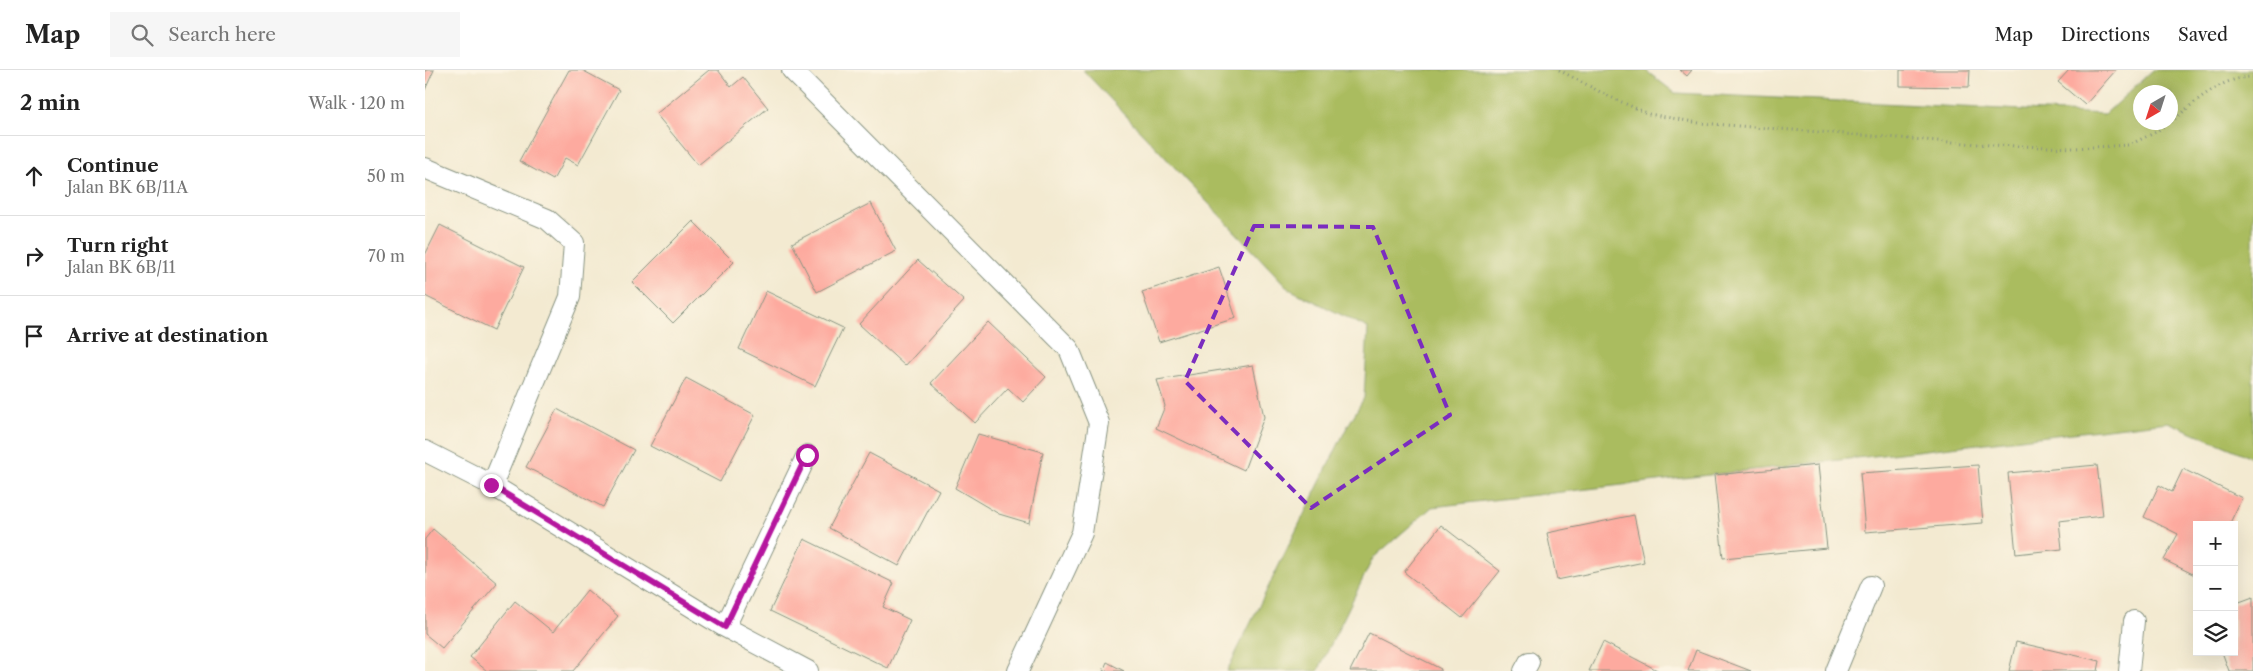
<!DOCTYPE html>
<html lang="en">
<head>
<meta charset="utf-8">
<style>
	body { margin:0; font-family:"Libre Caslon Text",serif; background:#f6f6f6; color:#222 }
	.controls { position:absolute; right:15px; bottom:15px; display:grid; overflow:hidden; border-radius:0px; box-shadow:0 5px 20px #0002 }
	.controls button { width:45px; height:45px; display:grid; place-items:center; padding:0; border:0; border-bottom:1px solid #e0e0e0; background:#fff; color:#222; font:25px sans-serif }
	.compass { position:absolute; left:1708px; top:15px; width:45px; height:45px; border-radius:50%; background:#fff; box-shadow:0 5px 20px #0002; rotate:219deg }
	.stop { position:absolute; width:15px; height:15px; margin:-11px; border:4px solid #b5179e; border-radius:50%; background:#fff }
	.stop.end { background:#b5179e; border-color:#fff; box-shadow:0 1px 5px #0008 }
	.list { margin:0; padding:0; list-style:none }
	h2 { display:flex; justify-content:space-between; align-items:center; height:65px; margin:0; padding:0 20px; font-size:21px }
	h2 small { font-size:16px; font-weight:400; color:#767676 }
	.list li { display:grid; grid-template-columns:32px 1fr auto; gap:15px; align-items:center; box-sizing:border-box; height:80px; padding:0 20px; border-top:1px solid #e0e0e0 }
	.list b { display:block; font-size:19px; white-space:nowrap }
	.list p { margin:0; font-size:16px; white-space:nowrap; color:#767676 }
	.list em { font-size:16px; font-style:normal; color:#767676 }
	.icon { flex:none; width:28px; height:28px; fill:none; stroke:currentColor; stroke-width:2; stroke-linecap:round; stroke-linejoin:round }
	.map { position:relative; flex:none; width:1828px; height:601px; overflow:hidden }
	header { display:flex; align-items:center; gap:30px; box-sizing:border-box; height:70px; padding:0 25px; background:#fff; border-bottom:1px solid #e0e0e0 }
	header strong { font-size:24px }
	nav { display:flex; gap:28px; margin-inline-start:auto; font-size:18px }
	.search { width:350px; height:45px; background:#f6f6f6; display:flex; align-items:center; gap:12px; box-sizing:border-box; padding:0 18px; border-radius:0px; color:#767676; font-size:19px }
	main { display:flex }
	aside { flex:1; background:#fff }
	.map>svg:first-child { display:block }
</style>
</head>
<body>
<header>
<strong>Map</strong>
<div class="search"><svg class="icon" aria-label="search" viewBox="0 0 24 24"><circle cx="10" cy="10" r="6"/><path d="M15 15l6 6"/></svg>Search here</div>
<nav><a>Map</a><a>Directions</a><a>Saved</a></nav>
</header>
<main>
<aside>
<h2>2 min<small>Walk · 120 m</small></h2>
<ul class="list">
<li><svg class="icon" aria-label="ahead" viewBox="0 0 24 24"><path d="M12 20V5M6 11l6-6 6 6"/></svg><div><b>Continue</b><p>Jalan BK 6B/11A</p></div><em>50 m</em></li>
<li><svg class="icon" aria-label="right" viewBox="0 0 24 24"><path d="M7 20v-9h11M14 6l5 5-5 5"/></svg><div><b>Turn right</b><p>Jalan BK 6B/11</p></div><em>70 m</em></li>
<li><svg class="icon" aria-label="arrive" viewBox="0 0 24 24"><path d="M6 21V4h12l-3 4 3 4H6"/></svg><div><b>Arrive at destination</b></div></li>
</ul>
</aside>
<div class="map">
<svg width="1828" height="601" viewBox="0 0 1828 601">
	<rect width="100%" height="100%" fill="#fcf5e5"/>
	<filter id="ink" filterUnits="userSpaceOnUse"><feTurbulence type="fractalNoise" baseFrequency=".02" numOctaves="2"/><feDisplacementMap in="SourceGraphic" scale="10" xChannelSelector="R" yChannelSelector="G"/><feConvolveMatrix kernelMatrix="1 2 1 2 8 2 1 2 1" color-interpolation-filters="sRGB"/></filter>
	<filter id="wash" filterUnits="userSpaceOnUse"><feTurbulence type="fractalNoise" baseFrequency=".0096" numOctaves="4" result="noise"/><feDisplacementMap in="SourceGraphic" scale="20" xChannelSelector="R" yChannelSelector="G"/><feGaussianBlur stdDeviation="1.12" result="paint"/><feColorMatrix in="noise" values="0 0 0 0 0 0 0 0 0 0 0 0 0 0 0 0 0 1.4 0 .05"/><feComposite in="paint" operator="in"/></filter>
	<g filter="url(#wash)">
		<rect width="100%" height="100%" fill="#f3ead1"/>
		<!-- green -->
		<path fill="#aabc5f" stroke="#647c4a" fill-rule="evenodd" d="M658 0H1220L1250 23 1680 44 1728 0H1828V388L1743 352 1007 437 948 488 893 601H802L921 359 939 328 943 258 864 219ZM1716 22H1746V52H1716Z"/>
		<g id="blocks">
			<!-- building -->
			<path fill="#fdaa9f" d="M0 0H9L0 20Z
				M144 0H157L194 20 153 95 140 88 128 110 94 91Z
				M284 0H293L306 17 318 7 343 38 273 95 231 44Z
				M1255 0H1267L1262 6Z
				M1475 0H1545L1544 17 1475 16Z
				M1644 0H1691L1660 35 1633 12Z
				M446 133 471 181 392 222 367 173Z
				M268 151 309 192 248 253 207 212Z
				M15 155 99 197 69 260 0 226V185Z
				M493 190 539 231 480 296 434 254Z
				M794 197 811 248 734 272 717 222Z
				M341 221 418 258 390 316 314 279Z
				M563 252 621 307 598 332 583 318 550 353 506 313Z
				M828 295 839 347 819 400 731 358 740 336 732 310Z
				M261 308 330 345 295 412 225 376Z
				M132 339 209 380 178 437 101 397Z
				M553 364 618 382 604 453 574 444 530 418Z
				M444 383 514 420 474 496 404 458Z
				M1393 395 1402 478 1298 488 1289 405Z
				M1553 395 1558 453 1440 462 1435 403Z
				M1672 395 1678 446 1634 451 1637 479 1591 484 1583 403Z
				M1758 399 1817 428 1804 455H1772V506L1739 490 1753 464 1719 447 1734 415 1747 422Z
				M1209 445 1219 492 1132 510 1122 463Z
				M1016 455 1075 501 1037 548 979 502Z
				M8 459 72 513 17 578 0 564V469Z
				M379 469 469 513 458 537 485 550 463 598 345 541Z
				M162 520 193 546 148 601H62L45 587 90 531 128 562Z
				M1828 527V601H1804L1797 582H1809V534Z
				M944 563 1016 599 1015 601H925Z
				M1178 572 1234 601H1164Z
				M1591 572 1675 591 1673 601H1584Z
				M1271 580 1326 601H1263Z
				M682 592 699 601H678Z"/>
		</g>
	</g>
	<g filter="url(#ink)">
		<use href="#blocks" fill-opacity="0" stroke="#899482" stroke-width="1"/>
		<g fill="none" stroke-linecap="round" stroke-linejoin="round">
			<!-- street casing -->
			<g stroke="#899482" stroke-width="22">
				<path id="street" d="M367 0 644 279 674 353 657 463 593 601
					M0 98 122 149 149 173 145 227 67 415
					M0 381 67 415 300 557 383 601
					M300 557 382 385
					M1099 601 1104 592
					M1411 601 1446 516
					M1704 601 1709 551"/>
			</g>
			<!-- path -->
			<path stroke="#899482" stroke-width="3" stroke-dasharray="1 4" stroke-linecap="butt" d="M1134 0 1183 26 1224 44 1274 53 1567 75 1650 78 1704 75 1731 62 1744 52
				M1746 52C1770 32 1795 7 1828 7"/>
			<!-- street -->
			<use href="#street" stroke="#fff" stroke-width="20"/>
		</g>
	</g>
	<g fill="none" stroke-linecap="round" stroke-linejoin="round" filter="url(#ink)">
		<!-- route -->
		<path stroke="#b5179e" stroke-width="6" d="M66 415 300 557 382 385"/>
	</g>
	<!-- marked area -->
	<path fill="none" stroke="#7b2cbf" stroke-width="4" stroke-dasharray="10 6" stroke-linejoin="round" d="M829 156 948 157 1025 345 886 438 760 311Z"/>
</svg>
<div class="controls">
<button>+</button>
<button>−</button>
<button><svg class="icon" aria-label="layers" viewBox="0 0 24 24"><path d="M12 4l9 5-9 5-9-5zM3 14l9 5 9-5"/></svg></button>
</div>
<svg class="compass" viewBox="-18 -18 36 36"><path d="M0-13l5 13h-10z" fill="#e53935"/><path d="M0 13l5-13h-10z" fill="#767676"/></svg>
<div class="stop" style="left:382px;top:385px"></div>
<div class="stop end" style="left:66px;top:415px"></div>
</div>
</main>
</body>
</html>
